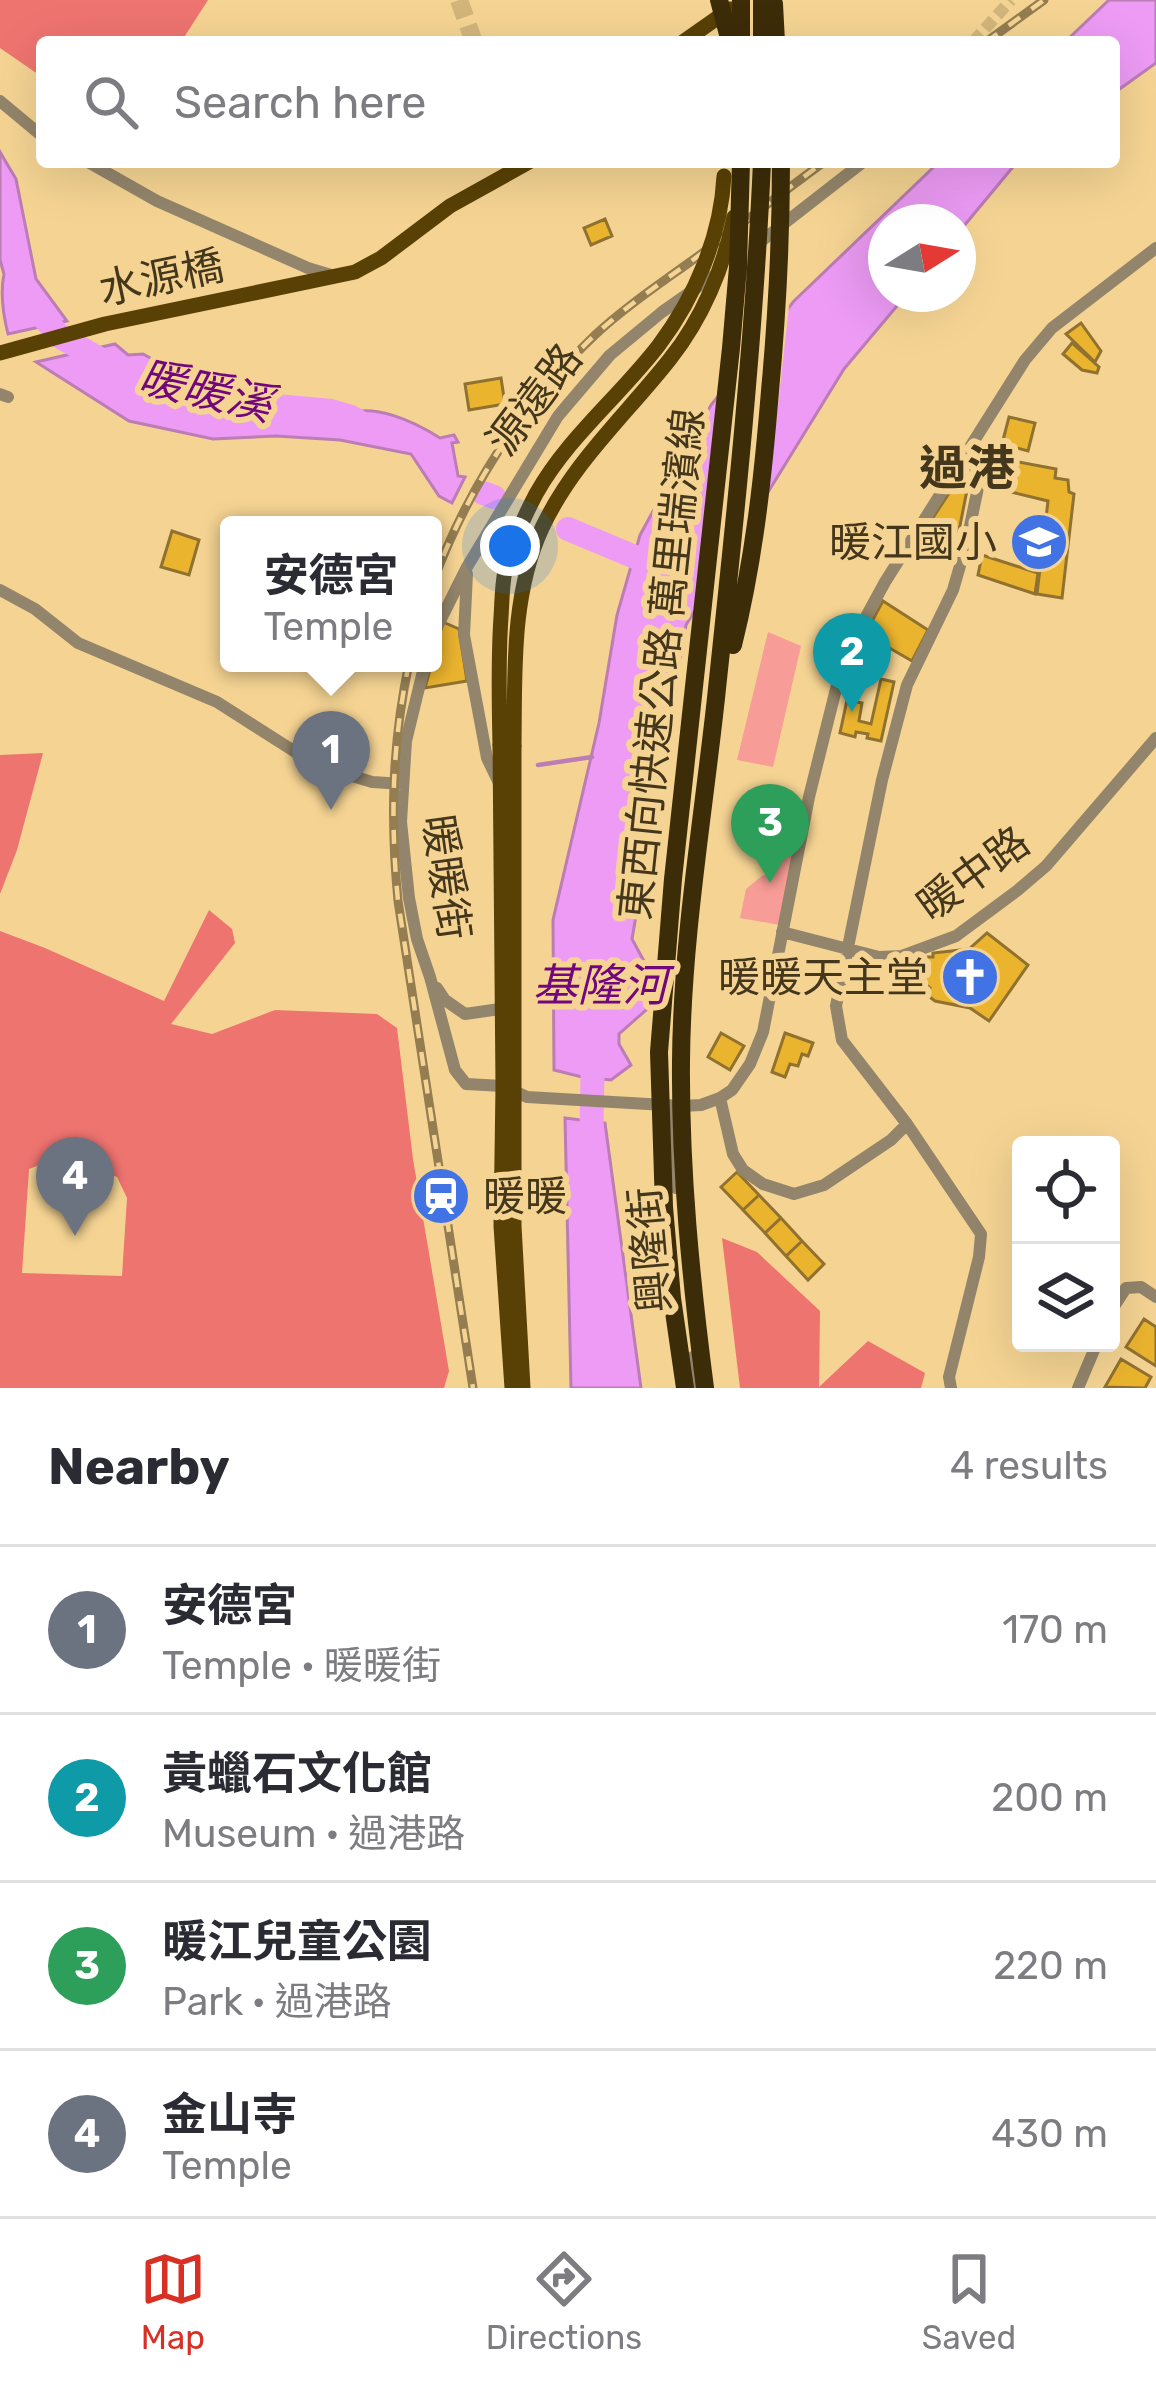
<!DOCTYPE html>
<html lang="en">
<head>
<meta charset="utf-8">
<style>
	body { margin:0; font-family:Rubik,"Noto Sans TC",sans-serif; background:#f7f7f7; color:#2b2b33 }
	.controls { position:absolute; right:36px; bottom:36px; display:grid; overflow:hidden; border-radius:12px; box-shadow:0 12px 48px #0002 }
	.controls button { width:108px; height:108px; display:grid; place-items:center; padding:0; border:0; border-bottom:3px solid #e1e1e2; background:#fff; color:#2b2b33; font:60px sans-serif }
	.compass { position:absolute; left:868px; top:204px; width:108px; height:108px; border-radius:50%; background:#fff; box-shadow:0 12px 48px #0002; rotate:79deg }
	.you { position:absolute; left:510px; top:546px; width:42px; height:42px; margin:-30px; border:9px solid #fff; border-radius:50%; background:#1a73e8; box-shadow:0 0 0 18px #1a73e833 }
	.badge { display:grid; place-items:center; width:78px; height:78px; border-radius:50%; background:#d93025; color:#fff; font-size:39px; font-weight:700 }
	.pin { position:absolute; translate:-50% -99px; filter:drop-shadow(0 3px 6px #0008) }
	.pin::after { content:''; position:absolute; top:63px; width:42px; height:36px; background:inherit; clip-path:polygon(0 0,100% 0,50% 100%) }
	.popup { position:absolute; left:220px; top:516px; width:222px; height:156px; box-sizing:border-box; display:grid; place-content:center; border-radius:12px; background:#fff; filter:drop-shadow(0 3px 9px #0005); font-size:39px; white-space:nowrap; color:#7c7c81 }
	.popup b { font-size:45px; color:#2b2b33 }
	.popup::after { content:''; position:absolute; left:50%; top:100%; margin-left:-24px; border:24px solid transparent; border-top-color:#fff }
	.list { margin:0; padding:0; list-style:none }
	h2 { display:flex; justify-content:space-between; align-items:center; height:156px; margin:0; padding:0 48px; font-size:51px }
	h2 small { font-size:39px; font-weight:400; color:#7c7c81 }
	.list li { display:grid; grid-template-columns:78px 1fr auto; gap:36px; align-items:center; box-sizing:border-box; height:168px; padding:0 48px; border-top:3px solid #e1e1e2 }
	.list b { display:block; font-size:45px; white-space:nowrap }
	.list p { margin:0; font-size:39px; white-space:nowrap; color:#7c7c81 }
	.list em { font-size:39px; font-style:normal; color:#7c7c81 }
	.icon { flex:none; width:66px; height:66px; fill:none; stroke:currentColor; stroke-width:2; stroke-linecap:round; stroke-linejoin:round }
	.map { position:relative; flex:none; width:1156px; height:1388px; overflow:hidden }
	.search { position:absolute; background:#fff; box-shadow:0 12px 48px #0002; left:36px; right:36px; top:36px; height:132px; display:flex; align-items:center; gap:30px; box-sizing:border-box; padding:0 42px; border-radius:12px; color:#7c7c81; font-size:45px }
	.sheet { height:828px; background:#fff }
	nav { display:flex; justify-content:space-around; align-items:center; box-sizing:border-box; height:168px; border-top:3px solid #e1e1e2; background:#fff; font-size:33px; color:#7c7c81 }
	nav a { display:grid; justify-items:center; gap:6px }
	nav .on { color:#d93025 }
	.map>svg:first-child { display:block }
</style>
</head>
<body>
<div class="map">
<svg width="1156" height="1388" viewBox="0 0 1156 1388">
	<rect width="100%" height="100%" fill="#f5d493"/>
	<!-- green -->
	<path fill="#f79c96" d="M768 632 801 646 773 767 737 760Z
		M779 851 792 856 780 925 740 918 746 889 763 875 773 877Z"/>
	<!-- forest -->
	<path fill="#ee7470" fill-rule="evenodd" d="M0 0H208L181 42H42V77L0 48Z
		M43 753 17 850 0 894V755Z
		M209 910 232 929 235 943 171 1024 212 1034 275 1010 377 1014 397 1028 413 1159 449 1371 444 1388H0V931L45 948 164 1001ZM71 1153 87 1165 117 1177 127 1198 122 1276 22 1273 29 1169Z
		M722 1238 757 1252 820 1311 819 1387 868 1341 925 1373 921 1388H740Z"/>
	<!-- water -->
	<path fill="#ed9bf5" stroke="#bb7db4" stroke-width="3" d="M1109 0H1156V63L1114 93V42H1065Z
		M0 152 16 179 36 279 67 321 8 334C3 314 0 293 4 274L0 260Z
		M939 162H1017L958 233V222H886V294H907L844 369 686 625 632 939 645 963 646 1010 619 1034V1044L631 1065 611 1080 582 1077 554 1070 553 920 599 723 617 615 640 535 711 405 794 301Z
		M115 344 128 355 143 354 165 366 168 373 202 388 213 386 250 393 251 399 346 415C373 402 415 422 440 438L454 435 458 442 452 443 458 476 465 477 452 503 439 496 411 454 340 440 276 436 213 439 129 421 36 362Z
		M565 1118 605 1123 641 1388H571Z"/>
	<!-- pier -->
	<path fill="#f5d493" d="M790 297 767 506 694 625 723 380Z"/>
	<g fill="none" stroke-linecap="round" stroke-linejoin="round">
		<!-- stream -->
		<path stroke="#bb7db4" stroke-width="4.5" d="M538 765 592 757"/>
		<!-- river -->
		<path stroke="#ed9bf5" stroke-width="24" d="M31 302 59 336 110 365
			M276 406 331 411 351 417 374 431
			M483 493 494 497
			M568 529 654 565
			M591 1153 593 1050"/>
	</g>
	<!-- building -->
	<path fill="#ebb42f" stroke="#8f7130" stroke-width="3" d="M605 219 612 236 591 245 584 228Z
		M1081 323 1101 351 1095 362 1066 334Z
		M1072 343 1099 367 1097 373 1082 370 1063 354Z
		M501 378 505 404 469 410 465 384Z
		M1009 417 1035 423 1028 451 1002 444Z
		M1008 460 1056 469 1055 478 1068 480 1069 492 1074 494 1062 598 1037 594 1048 501 1003 490Z
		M961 475 969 480 954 556 917 542Z
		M172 531 199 540 189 575 161 567Z
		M982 555 1038 573 1035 594 978 575Z
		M883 601 928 630 912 661 865 634Z
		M443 622 459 629 467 681 425 688Z
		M881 679 894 682 881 741 867 738 868 734 856 732 855 737 840 733 847 700 862 703 859 721 871 724Z
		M987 933 1028 965 989 1021 970 1008 935 1001 927 995 930 988 906 964V957H933V953L969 949Z
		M721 1033 744 1046 730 1070 708 1057Z
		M785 1033 813 1043 808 1056 802 1054 798 1066 790 1064 785 1077 772 1072Z
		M737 1172 759 1195 743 1210 721 1187Z
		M759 1195 781 1218 765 1233 743 1210Z
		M781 1218 802 1241 786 1256 765 1233Z
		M802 1241 824 1264 808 1280 786 1256Z
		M1144 1319 1156 1327V1366L1126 1347Z
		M1121 1359 1151 1377 1145 1388 1105 1387Z"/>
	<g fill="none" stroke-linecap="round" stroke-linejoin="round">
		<!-- minor-tunnel -->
		<path stroke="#d2b57b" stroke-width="12" stroke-dasharray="12 6" stroke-linecap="butt" d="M973 42 1011 0"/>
		<!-- highway-tunnel -->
		<path stroke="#d2b57b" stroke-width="18" stroke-dasharray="18 9" stroke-linecap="butt" d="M459 0 474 42"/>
		<!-- minor -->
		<path stroke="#93856b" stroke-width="12" d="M0 101 42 136
			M88 162 157 201 308 268 331 275
			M755 246 863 162
			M0 394 8 397
			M467 574 464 635 487 758 499 783
			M0 590 35 609 78 643 217 702 297 753 336 771 372 782 403 784
			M433 635 467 567 558 416 610 355 662 312 719 272
			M425 663 406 741 401 822 409 898 417 939 430 977 455 1070 466 1084 503 1086 527 1097 682 1106 701 1105 720 1098 732 1090 750 1064 763 1032 809 797 844 657 885 582 1025 360 1052 328 1156 248
			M782 932 879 957 902 956 956 936 1018 890 1046 866 1156 738
			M437 988 445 1000 465 1014 507 1008
			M720 1098 733 1154 743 1170 763 1184 794 1194 824 1185 891 1140 907 1124 981 1234 979 1257 949 1377 951 1388
			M668 1112 676 1188
			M907 1124 842 1040 836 1006 882 780 907 685 953 590 966 545 979 483 975 468 966 452
			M1111 1311 1126 1288 1141 1287 1156 1297
			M693 1357 695 1388
			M1078 1388 1097 1343"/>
		<!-- major -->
		<path stroke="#594105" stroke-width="15" d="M683 42 730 9
			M0 353 105 324 355 272 381 258 450 206 529 162
			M500 745 503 1086 501 1226 512 1388
			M514 746V1226L523 1388"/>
		<!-- highway -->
		<path stroke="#3c2c08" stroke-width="18" d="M774 4 776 42"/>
		<!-- rail casing -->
		<g stroke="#937d51" stroke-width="9">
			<path id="rail" d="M986 42 1044 0
				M433 582C468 488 522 404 595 335 624 308 658 285 690 262 735 229 779 195 824 162
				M409 663C392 744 390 818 398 901L473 1388"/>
		</g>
		<!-- rail -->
		<use href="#rail" stroke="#f5d493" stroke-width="4.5" stroke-dasharray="14" stroke-linecap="butt"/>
		<!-- major-bridge -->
		<path stroke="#594105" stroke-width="15" d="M500 745C499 702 498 660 501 617 502 602 502 585 505 571 511 545 524 517 536 494 568 437 620 396 659 345 695 297 721 236 724 176
			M514 746C515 673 511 595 542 528 573 462 626 415 670 359 702 319 724 267 734 217"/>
		<!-- highway-bridge -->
		<path stroke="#3c2c08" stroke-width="18" d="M719 0 730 42
			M762 0V42
			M741 42V0
			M733 645C754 561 763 477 770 391 777 315 781 239 781 162
			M685 1388 672 1298 664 1207 659 1052 673 879 731 348 738 267 741 162
			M705 1388C691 1280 680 1170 681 1061 682 940 703 818 716 698 735 520 754 341 762 162"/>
	</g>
	<!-- icons -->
	<defs>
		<g id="school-disc" transform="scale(3)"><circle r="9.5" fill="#4273e4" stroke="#f5d493"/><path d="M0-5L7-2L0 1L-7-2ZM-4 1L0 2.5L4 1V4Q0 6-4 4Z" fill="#fff"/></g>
		<g id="church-disc" transform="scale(3)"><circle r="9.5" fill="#4273e4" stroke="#f5d493"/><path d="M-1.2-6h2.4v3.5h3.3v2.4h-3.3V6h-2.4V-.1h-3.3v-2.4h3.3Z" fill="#fff"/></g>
		<g id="station-disc" transform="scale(3)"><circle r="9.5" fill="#4273e4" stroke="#f5d493"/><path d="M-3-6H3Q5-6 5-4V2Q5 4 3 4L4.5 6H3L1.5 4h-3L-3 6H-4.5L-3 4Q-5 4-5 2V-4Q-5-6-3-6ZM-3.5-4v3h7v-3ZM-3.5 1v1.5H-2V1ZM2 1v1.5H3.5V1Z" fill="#fff"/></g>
	</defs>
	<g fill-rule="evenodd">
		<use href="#school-disc" x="1039" y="542"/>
		<use href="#church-disc" x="970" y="977"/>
		<use href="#station-disc" x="441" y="1196"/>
	</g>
	<g text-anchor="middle" stroke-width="12" stroke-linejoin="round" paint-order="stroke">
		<!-- street labels -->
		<g font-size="42" fill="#45371c" stroke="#f5d493">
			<text transform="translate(161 277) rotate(-12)" y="15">水源橋</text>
			<text transform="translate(534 399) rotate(-53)" y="15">源遠路</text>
			<text transform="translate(661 664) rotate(-84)" y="15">東西向快速公路 萬里瑞濱線</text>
			<text transform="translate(973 873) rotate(-36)" y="15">暖中路</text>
			<text transform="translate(447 877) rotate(82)" y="15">暖暖街</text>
			<text transform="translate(649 1250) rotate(-95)" y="15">興隆街</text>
		</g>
		<!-- poi labels -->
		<g font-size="42" fill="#45371c" stroke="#f5d493" text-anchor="end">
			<text x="997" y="557">暖江國小</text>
			<text x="928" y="992">暖暖天主堂</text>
			<text x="483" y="1211" text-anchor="start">暖暖</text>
		</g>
		<!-- water labels -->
		<g font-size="45" font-style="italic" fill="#72067c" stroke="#f5d493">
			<text transform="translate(206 390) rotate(13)" y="16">暖暖溪</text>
			<text x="600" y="1001">基隆河</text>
		</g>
		<!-- quarter labels -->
		<g font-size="48" font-weight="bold" fill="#45371c" stroke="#f5d493">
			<text x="967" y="485">過港</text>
		</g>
	</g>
</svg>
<div class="controls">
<button><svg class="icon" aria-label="locate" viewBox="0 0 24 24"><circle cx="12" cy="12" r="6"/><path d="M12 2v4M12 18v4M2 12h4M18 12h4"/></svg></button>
<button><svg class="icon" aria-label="layers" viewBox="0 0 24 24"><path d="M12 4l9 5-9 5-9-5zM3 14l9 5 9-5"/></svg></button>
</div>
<svg class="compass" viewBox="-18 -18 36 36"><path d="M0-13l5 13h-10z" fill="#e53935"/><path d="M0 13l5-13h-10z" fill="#7c7c81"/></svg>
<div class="you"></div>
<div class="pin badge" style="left:331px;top:810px;background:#6b7280">1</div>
<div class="popup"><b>安德宮</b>Temple</div>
<div class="pin badge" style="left:852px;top:712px;background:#0f9aa8">2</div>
<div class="pin badge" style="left:770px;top:883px;background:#2e9e5b">3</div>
<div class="pin badge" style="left:75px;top:1236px;background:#6b7280">4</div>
<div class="search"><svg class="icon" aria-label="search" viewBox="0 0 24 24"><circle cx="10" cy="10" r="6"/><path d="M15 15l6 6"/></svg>Search here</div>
</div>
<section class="sheet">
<h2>Nearby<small>4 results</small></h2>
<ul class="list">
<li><span class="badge" style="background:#6b7280">1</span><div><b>安德宮</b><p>Temple · 暖暖街</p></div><em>170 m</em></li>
<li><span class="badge" style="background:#0f9aa8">2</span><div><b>黃蠟石文化館</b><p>Museum · 過港路</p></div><em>200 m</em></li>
<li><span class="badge" style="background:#2e9e5b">3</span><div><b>暖江兒童公園</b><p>Park · 過港路</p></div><em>220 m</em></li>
<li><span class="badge" style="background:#6b7280">4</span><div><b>金山寺</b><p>Temple</p></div><em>430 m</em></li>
</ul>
</section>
<nav>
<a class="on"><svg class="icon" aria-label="map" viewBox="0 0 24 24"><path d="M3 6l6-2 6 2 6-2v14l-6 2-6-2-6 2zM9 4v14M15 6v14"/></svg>Map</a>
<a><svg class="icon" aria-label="directions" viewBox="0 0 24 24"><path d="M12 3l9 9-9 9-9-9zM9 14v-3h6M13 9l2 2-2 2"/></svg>Directions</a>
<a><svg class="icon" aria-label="saved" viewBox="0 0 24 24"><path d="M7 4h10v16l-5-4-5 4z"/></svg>Saved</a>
</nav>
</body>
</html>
